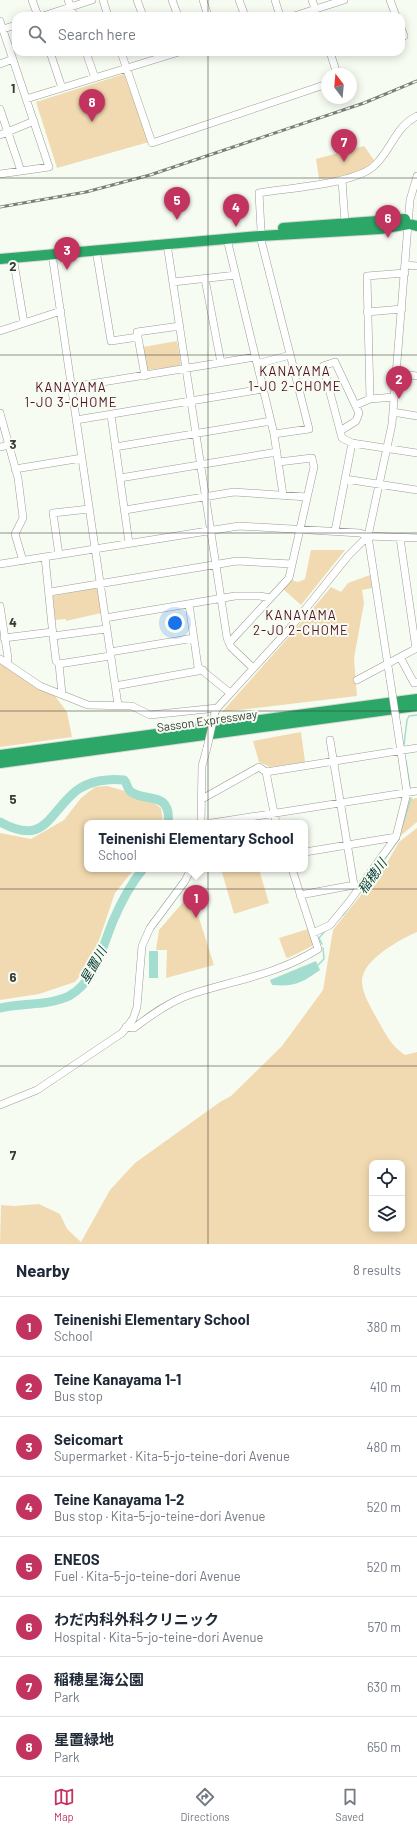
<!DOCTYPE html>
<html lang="en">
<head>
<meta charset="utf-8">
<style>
	body { margin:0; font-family:Barlow,"Noto Sans JP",sans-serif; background:#f6f6f7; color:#1f2937 }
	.controls { position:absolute; right:12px; bottom:12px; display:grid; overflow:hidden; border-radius:8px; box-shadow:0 2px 10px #0003 }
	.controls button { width:36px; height:36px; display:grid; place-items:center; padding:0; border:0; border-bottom:1px solid #e0e1e3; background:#fff; color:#1f2937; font:20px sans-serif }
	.compass { position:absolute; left:321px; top:68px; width:36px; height:36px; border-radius:50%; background:#fff; box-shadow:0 2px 10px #0003; rotate:344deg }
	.you { position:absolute; left:175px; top:623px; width:14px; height:14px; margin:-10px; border:3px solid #fff; border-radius:50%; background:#1a73e8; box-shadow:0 0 0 6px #1a73e833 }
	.badge { display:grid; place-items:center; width:26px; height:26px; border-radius:50%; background:#c2345f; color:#fff; font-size:13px; font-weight:700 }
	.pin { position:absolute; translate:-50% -33px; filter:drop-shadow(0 1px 2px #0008) }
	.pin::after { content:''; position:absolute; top:21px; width:14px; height:12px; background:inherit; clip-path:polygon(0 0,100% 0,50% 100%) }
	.popup { position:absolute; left:84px; top:820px; width:224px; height:52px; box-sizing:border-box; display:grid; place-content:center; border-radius:8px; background:#fff; filter:drop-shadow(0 1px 3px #0005); font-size:13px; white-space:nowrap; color:#747a83 }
	.popup b { font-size:15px; color:#1f2937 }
	.popup::after { content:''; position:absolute; left:50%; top:100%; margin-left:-8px; border:8px solid transparent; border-top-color:#fff }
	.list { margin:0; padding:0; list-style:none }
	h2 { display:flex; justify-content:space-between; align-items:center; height:52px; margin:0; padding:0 16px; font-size:17px }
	h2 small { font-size:13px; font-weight:400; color:#747a83 }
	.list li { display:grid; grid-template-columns:26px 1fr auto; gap:12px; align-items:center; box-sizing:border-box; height:60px; padding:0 16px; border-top:1px solid #e0e1e3 }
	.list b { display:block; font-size:15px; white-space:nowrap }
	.list p { margin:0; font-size:13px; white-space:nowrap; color:#747a83 }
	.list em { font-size:13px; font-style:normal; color:#747a83 }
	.icon { flex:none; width:22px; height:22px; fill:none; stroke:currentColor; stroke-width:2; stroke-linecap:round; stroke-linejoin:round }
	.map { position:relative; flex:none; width:417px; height:1244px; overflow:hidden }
	.search { position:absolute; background:#fff; box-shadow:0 2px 10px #0003; left:12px; right:12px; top:12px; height:44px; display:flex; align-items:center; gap:10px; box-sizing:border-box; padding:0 14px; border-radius:12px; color:#747a83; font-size:15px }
	.sheet { height:532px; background:#fff }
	nav { display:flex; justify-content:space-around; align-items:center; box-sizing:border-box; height:56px; border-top:1px solid #e0e1e3; background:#fff; font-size:11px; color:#747a83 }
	nav a { display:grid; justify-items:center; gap:2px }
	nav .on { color:#c2345f }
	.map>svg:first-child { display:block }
</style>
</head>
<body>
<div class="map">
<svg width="417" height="1244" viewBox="0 0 417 1244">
	<rect width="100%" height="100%" fill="#f7fcf2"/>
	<!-- green -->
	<path fill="#f1dab1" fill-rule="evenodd" d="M124 74 149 142 57 168 36 102Z
		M364 146 374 160C359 175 340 177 319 179L316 159Z
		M177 341 181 364 179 366 147 370 143 347Z
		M311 550H345L301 605 283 589 291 580 298 582 305 579Z
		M370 575 372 588 362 590 364 603 354 658 357 696 222 712 293 632 331 587 341 592 348 583Z
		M95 588 98 590 101 613 66 621V619L55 620 53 596Z
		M0 662 52 692 67 712 72 737 0 747Z
		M301 732 305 762 270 767 259 762 253 741Z
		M107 786 125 791 135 798 149 800 161 808 163 823H87V869H134L115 893 98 943 87 967 75 982 39 994 0 1000V833L31 839 64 820 81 798 95 787Z
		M417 798V822L398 838 411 799Z
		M417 828V932C401 939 361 960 362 982 363 996 371 1007 377 1019 386 1034 390 1045 405 1055L417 1052V1244H0L1 1205 14 1206 39 1204 60 1214 67 1229 81 1242 110 1190 135 1163 220 1102 231 1096 282 1046 323 990 333 930 388 861 399 842ZM372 1163H402V1229H372Z
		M221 869H259L269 903 234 914Z
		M191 893 214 965 166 978 167 950H156L159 930Z
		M308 929 313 944 312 946 288 958 286 957 279 938Z"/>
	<!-- water -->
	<path fill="#a3ddd0" d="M149 951H158V978H149Z
		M316 961 320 970C302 983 294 987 272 985L270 980Z"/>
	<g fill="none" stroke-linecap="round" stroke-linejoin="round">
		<!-- stream -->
		<path stroke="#a3ddd0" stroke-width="1.5" d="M404 745 407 720 409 716 417 715
			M406 761 410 787
			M401 830 411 798
			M379 867 399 839
			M343 915 349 907
			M322 944 319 938 325 931
			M318 965 324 959 323 948"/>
		<!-- river -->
		<path stroke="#a3ddd0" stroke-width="9" d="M0 822C45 847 48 814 76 791 89 781 108 778 124 780 127 783 127 788 130 791 142 803 172 789 168 823
			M0 1008C22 1003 48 1006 69 996 96 981 102 947 113 921 121 902 130 885 143 869"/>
		<!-- minor casing -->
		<g stroke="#999e95" stroke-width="8">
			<path id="minor" d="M32 0 38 16
				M68 0 74 16
				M103 0 108 16
				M137 0 143 16
				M172 0 178 16
				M203 0 208 16
				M239 0 245 16
				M275 0 280 16
				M312 0 318 16
				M390 0 396 16
				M43 16 92 0
				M294 16 344 0
				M0 21 49 167 0 174
				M401 28 404 36
				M3 29 16 25
				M50 52 62 88
				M86 52 95 78
				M121 52 152 143 327 84
				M330 52 337 74
				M0 64 13 59
				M26 99 179 52
				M0 109 21 171
				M0 135 34 121
				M342 180 345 223
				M261 230 259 193C287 188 357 184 375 165 391 150 396 126 417 116
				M260 236 309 429 274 434
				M227 239 274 434 283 495
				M167 244 227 638 231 647 253 668
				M96 250 111 341 138 337
				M52 254 118 705
				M13 257 24 323
				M406 265 417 266
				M205 279 221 363
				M173 282 236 275
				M367 312 402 309
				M0 331 61 311
				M257 364 290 355
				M397 373 417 376
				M145 376 137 332 180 326
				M72 387 255 357
				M370 399 367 276 405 273
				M356 405 370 399 394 397
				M393 412 417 416
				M0 413 18 478 23 518 15 534 23 561
				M111 415 129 543
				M76 420 263 389
				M340 431 356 421 359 413 335 362 323 366 342 438 352 443 417 453
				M0 447 9 445
				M115 447 271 421
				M15 469 82 458
				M120 478 277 452
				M345 479 417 490
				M125 510 234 492 307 497
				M335 531 352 443
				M400 538 416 649
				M59 555 53 513 89 509
				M45 557 53 636 56 661 59 664 62 694
				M0 564 239 526 360 533 368 536 417 538
				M50 592 237 561 292 564
				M189 604 198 667 230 693
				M0 606 8 658 7 664
				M105 618 235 596H260L270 598
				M53 636 106 629
				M4 638 52 632
				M229 643 289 578 314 467 312 458 279 462
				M110 652 194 638
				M400 657 414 683 417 682
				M0 659 40 686 88 705 132 706 150 715 217 708
				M59 664 110 656
				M390 679 368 536 392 424 410 200 417 176
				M357 680 417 648
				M115 686 203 670
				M215 712 218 707 291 627 348 556 368 536
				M330 740 354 885
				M266 772 276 823
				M202 799 259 767 266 772 417 748
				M201 823 202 766 207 748
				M212 823 417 791
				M305 852 396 837
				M300 895 354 885 358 886
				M313 933 330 925 349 902 396 837 407 793 397 725
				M126 1027 134 1028C151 1015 169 1002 189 995 234 980 277 975 318 949L292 869
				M0 1105 37 1090 122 1033 133 1019 137 1007 142 946 150 928 185 881 191 869"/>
		</g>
		<!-- highway casing -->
		<g stroke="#d7d8d7" stroke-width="12">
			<path id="highway" d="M283 228 405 219
				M0 259 260 236 380 229 409 224 417 226
				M0 755 417 699
				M0 763 417 706"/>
		</g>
		<!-- minor -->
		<use href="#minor" stroke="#fff" stroke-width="7"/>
		<!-- highway -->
		<use href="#highway" stroke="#2da767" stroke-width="10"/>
		<!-- rail casing -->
		<g stroke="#7a7e78" stroke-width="3">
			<path id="rail" d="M0 207 86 192 150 175 364 103 417 81"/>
		</g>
		<!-- rail -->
		<use href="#rail" stroke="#f7fcf2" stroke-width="1.5" stroke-dasharray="4.5" stroke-linecap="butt"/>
		<!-- minor-bridge casing -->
		<g stroke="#999e95" stroke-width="8" stroke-linecap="butt">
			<path id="minor-bridge" d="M390 679 397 725
				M207 748 215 712"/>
		</g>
		<!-- minor-bridge -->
		<use href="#minor-bridge" stroke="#fff" stroke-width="7"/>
	</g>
	<!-- grid -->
	<path fill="none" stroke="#373a36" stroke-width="1" stroke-opacity="0.55" d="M208 0V16M208 52V1244M0 178H417M0 355H417M0 533H417M0 711H417M0 889H417M0 1066H417"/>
	<g text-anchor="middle" stroke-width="4" stroke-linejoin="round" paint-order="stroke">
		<!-- street labels -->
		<g font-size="12" fill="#373a36" stroke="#f7fcf2">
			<text transform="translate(207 721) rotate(-8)" y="4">Sasson Expressway</text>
		</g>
		<!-- neighbourhood labels -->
		<g font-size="13" letter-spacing="1" fill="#530f25" stroke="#f7fcf2">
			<text x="295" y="376">KANAYAMA<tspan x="295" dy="15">1-JO 2-CHOME</tspan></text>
			<text x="71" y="392">KANAYAMA<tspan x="71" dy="15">1-JO 3-CHOME</tspan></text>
			<text x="301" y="620">KANAYAMA<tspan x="301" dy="15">2-JO 2-CHOME</tspan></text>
		</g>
		<!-- water labels -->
		<g font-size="13" font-style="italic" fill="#003730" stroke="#f7fcf2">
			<text transform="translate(372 876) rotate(-54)" y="5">稲穂川</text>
			<text transform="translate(93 965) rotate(-60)" y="5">星置川</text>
		</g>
	</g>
	<g font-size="13" text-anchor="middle" font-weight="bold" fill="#373a36" stroke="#f7fcf2" stroke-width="4" stroke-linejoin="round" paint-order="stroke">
		<text x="13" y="93">1</text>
		<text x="13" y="271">2</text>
		<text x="13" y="449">3</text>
		<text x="13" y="627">4</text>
		<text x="13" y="804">5</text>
		<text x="13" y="982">6</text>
		<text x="13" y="1160">7</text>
	</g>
</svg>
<div class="controls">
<button><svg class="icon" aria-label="locate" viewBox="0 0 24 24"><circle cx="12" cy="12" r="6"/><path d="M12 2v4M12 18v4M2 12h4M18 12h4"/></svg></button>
<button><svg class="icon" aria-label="layers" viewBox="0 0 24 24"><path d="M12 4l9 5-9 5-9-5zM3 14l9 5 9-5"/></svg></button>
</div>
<svg class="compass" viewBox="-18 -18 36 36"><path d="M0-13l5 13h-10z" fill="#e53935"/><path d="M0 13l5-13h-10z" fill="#747a83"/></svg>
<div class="you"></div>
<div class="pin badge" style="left:196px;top:918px">1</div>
<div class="popup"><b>Teinenishi Elementary School</b>School</div>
<div class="pin badge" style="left:399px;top:399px">2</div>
<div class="pin badge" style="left:67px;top:270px">3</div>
<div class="pin badge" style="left:236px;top:227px">4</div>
<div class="pin badge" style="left:177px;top:220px">5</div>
<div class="pin badge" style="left:388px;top:238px">6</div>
<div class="pin badge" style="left:344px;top:162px">7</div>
<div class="pin badge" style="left:92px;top:122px">8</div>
<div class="search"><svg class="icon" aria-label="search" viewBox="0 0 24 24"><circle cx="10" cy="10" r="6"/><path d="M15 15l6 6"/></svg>Search here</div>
</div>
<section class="sheet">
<h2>Nearby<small>8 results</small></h2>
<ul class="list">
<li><span class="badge">1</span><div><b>Teinenishi Elementary School</b><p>School</p></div><em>380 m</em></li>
<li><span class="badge">2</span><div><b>Teine Kanayama 1-1</b><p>Bus stop</p></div><em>410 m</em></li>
<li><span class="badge">3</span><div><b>Seicomart</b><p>Supermarket · Kita-5-jo-teine-dori Avenue</p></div><em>480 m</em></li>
<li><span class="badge">4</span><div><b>Teine Kanayama 1-2</b><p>Bus stop · Kita-5-jo-teine-dori Avenue</p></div><em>520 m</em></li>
<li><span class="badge">5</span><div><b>ENEOS</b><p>Fuel · Kita-5-jo-teine-dori Avenue</p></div><em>520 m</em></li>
<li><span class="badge">6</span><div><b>わだ内科外科クリニック</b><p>Hospital · Kita-5-jo-teine-dori Avenue</p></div><em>570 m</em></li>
<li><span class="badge">7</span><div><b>稲穂星海公園</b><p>Park</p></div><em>630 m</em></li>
<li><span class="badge">8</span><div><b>星置緑地</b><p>Park</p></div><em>650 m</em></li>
</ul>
</section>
<nav>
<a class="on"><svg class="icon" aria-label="map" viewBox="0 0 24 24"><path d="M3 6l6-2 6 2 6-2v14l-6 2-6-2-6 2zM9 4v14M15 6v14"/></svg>Map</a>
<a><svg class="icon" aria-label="directions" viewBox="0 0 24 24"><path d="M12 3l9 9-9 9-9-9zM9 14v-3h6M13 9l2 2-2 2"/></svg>Directions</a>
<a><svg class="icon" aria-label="saved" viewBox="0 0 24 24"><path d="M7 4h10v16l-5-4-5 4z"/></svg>Saved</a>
</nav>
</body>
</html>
